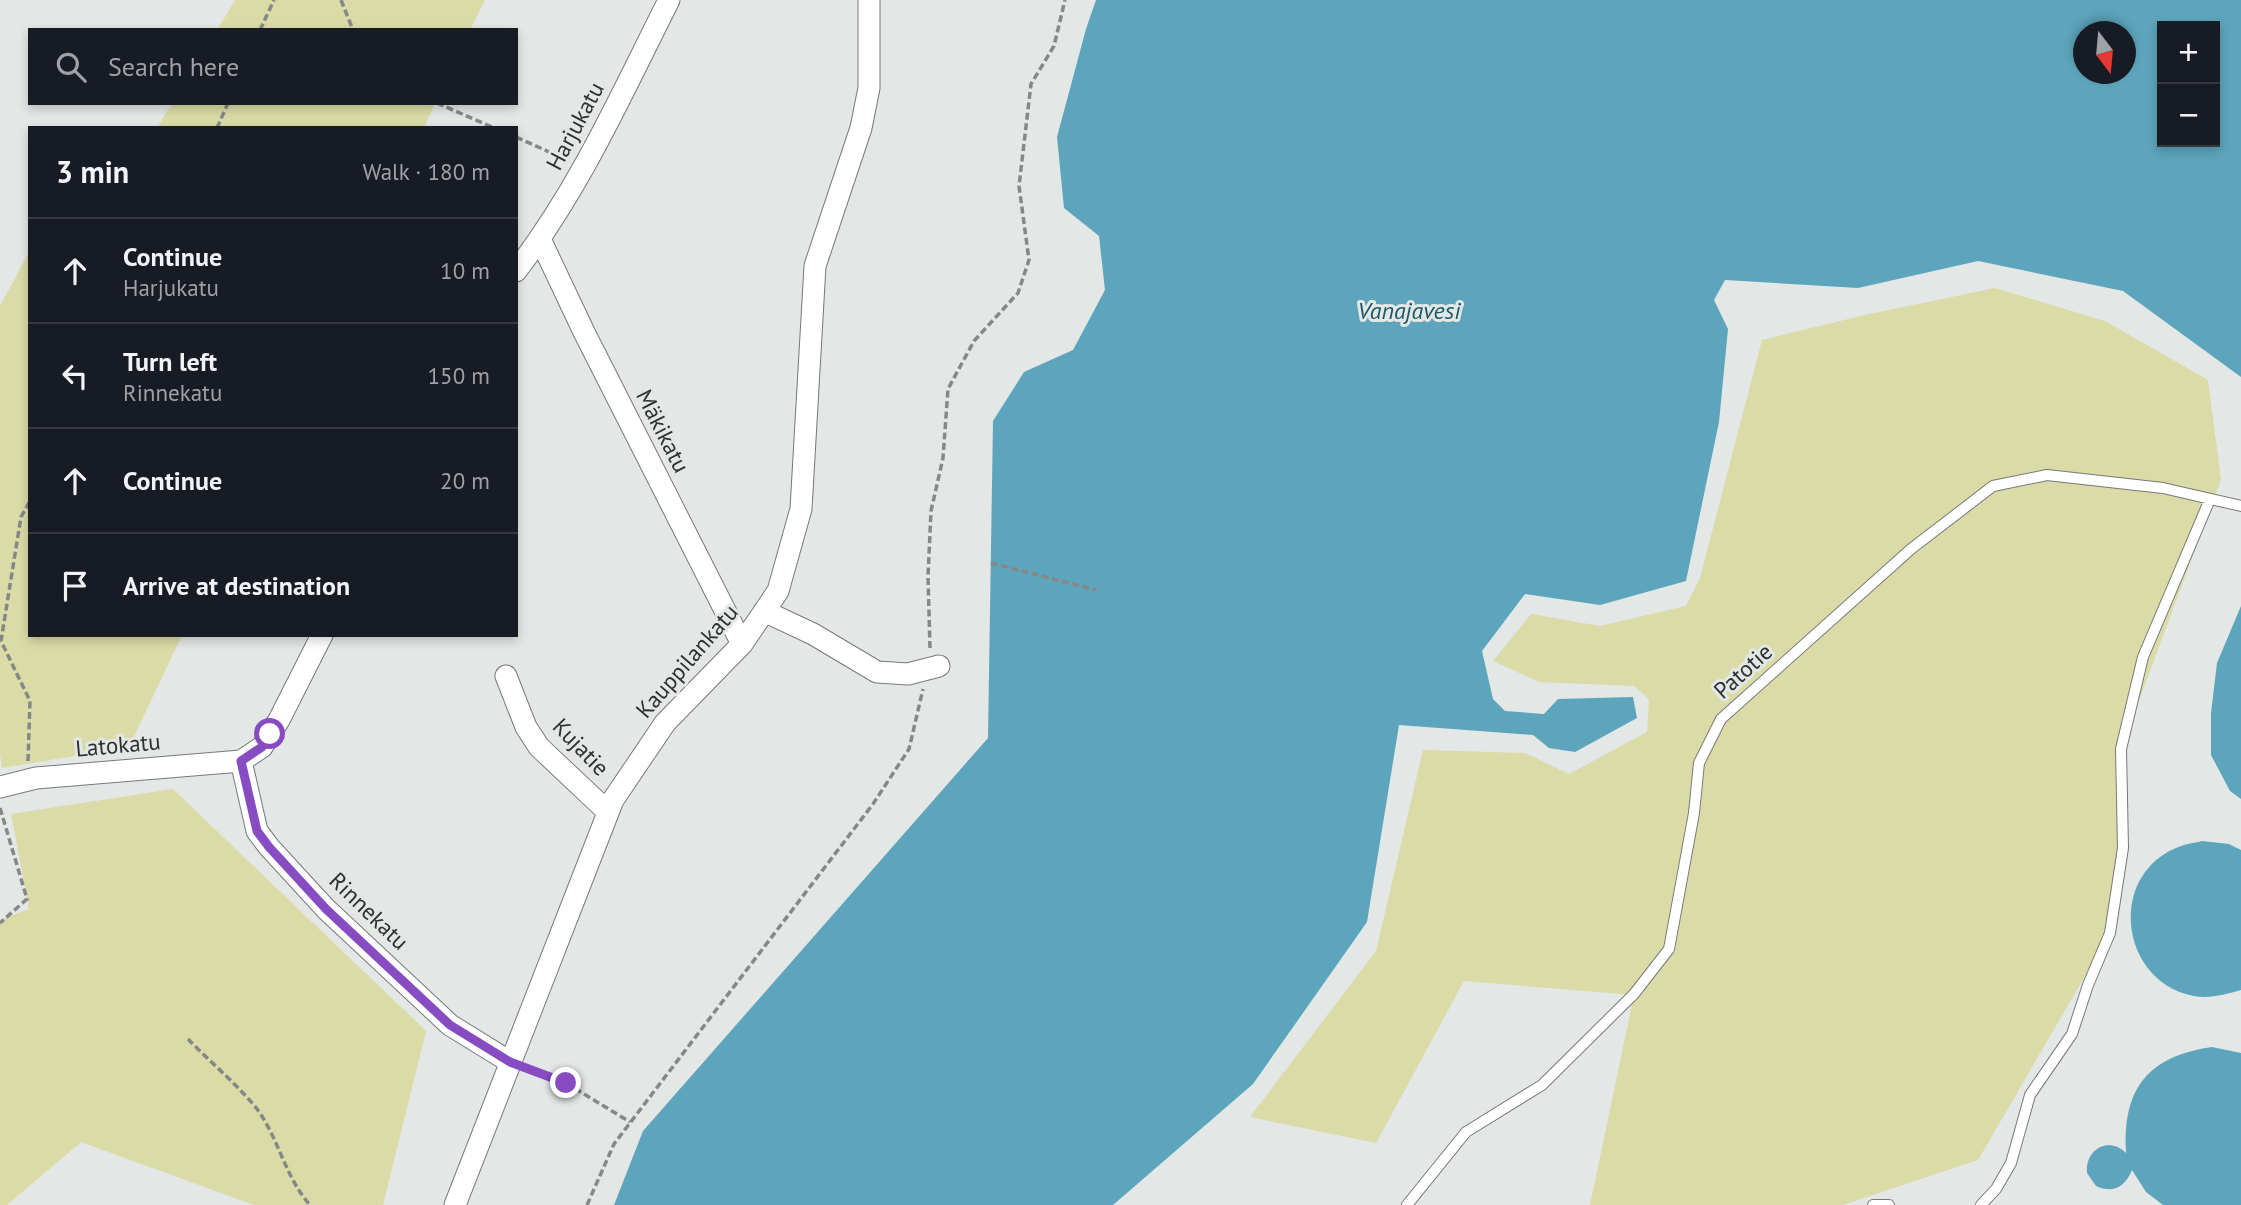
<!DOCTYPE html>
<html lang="en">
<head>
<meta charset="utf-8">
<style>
	body { margin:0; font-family:"PT Sans",sans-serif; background:#242831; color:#f1f3f6 }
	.controls { position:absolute; right:21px; top:21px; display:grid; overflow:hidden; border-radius:0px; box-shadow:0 4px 10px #0003 }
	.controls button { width:63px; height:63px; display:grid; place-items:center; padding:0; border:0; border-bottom:2px solid #363941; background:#171b24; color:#f1f3f6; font:35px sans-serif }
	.compass { position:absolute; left:2073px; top:21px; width:63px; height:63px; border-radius:50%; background:#171b24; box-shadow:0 4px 10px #0003; rotate:164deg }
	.stop { position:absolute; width:21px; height:21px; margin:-16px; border:5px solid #884cc2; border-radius:50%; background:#fff }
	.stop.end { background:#884cc2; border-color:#fff; box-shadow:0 2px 7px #0008 }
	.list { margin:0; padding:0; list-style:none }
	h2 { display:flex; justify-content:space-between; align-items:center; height:91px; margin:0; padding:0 28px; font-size:30px }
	h2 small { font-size:23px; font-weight:400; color:#9ea1a6 }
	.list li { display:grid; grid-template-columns:46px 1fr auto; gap:21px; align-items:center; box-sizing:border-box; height:105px; padding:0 28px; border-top:2px solid #363941 }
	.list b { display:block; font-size:26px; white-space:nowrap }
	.list p { margin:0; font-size:23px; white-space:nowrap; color:#9ea1a6 }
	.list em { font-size:23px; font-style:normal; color:#9ea1a6 }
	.icon { flex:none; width:38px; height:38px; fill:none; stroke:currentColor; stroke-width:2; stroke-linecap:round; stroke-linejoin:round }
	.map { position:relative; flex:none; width:2241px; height:1205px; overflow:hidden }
	.search { position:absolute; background:#171b24; box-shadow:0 4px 10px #0003; left:28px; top:28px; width:490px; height:77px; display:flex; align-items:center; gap:18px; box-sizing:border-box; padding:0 24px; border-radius:0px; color:#9ea1a6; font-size:26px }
	.panel { position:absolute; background:#171b24; box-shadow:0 4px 10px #0003; left:28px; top:126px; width:490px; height:511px; border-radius:0px }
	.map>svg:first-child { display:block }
</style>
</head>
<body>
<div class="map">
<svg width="2241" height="1205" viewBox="0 0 2241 1205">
	<rect width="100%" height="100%" fill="#e3e7e5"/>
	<!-- green -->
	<path fill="#dadba6" d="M235 0H485L470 30H217Z
		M172 103H435L424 128H157Z
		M30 250V635H182L129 747 2 768 0 755V306Z
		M1995 288 2105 321 2208 380 2221 480 2121 749 2123 848 2110 933 1978 1160 1843 1205H1590L1634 995 1464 981 1376 1143 1250 1117 1376 951 1423 750 1525 753 1569 774 1647 732 1649 699 1634 686 1539 682 1493 661 1531 614 1600 626 1686 606 1700 578 1762 340 1865 315Z
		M173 789 426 1031 383 1205H254L81 1142 7 1205H0V920L29 909 11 814Z"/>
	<!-- water -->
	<path fill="#5da5bc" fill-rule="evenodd" d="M1096 0H2241V377L2123 291 1978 261 1858 288 1725 280 1714 300 1728 329 1719 422 1686 581 1600 605 1525 594 1482 651 1493 699 1505 711 1544 714 1558 699 1633 697 1637 718 1575 752 1549 748 1533 735 1399 725 1367 922 1253 1084 1113 1205H614L643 1131 988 738 993 421 1024 372 1073 350 1105 290 1099 236 1064 208 1057 137 1086 29ZM2162 26H2215V142H2162ZM2084 32H2126V74H2084Z
		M2241 606V799L2230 791 2211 755V713L2217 663Z
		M2202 841 2229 844 2241 850V990C2226 994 2210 999 2194 996 2120 982 2107 877 2176 848 2184 844 2194 843 2202 841Z
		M2212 1047 2241 1053V1205H2163L2146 1192 2132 1170C2125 1187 2113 1194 2096 1186L2087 1173C2085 1149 2109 1136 2126 1153 2122 1089 2148 1056 2212 1047Z"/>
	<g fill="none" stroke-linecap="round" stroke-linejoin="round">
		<!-- service casing -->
		<g stroke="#767978" stroke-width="12">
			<path id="service" d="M1407 1205 1466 1132 1542 1085 1634 994 1669 949 1694 813 1699 763 1721 719 1911 549 1993 486 2047 475 2163 488 2241 506
				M1873 1205H1889
				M1981 1205 1996 1189 2011 1163 2030 1095 2072 1034 2088 985 2110 933 2123 848 2121 749 2143 657 2210 499"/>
		</g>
		<!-- minor casing -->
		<g stroke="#767978" stroke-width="23">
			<path id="minor" d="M540 239 584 332 742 644
				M516 271C580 188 622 93 669 0
				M764 611 813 634 877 672 908 674 939 666
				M506 676 526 727 539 747 608 812
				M241 761 257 831 269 847 326 909 450 1025 510 1062
				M241 761 262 747 279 720 322 635
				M0 787 36 778 241 761
				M455 1205 613 800 665 723 742 644 778 591 801 509 815 266 861 128 869 88V0"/>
		</g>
		<!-- path -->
		<path stroke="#858887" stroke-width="3.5" stroke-dasharray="7 3.5" stroke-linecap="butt" d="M341 0 353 30
			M260 30 274 0
			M437 103 494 128
			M217 128 228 103
			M516 137 547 151 565 163
			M991 563 1096 590
			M930 648 928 577 931 511 943 458 948 389 974 341 1018 293 1029 260 1019 186 1031 84 1054 46 1065 0
			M28 761 30 701 1 641 21 517 30 501
			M0 808 27 899 0 923
			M188 1039C209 1061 239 1086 257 1109 279 1139 285 1177 310 1205
			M527 1068 566 1083 630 1122
			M587 1205 614 1144 873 804 909 749 923 689"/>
		<!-- service -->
		<use href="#service" stroke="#fff" stroke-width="10"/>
		<!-- minor -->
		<use href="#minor" stroke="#fff" stroke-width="21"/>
	</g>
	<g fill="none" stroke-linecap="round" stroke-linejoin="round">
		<!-- route -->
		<path stroke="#884cc2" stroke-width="9" d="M270 734 262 747 241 761 257 831 269 847 326 909 450 1025 510 1062 566 1083"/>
	</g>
	<g text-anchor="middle" stroke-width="6" stroke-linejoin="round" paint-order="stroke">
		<!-- street labels -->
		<g font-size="23" fill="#2f3030" stroke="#e3e7e5">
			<text transform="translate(575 126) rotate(-62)" y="8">Harjukatu</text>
			<text transform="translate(663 431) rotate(63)" y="8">Mäkikatu</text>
			<text transform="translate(687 661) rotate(-49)" y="8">Kauppilankatu</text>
			<text transform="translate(1743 671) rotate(-42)" y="8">Patotie</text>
			<text transform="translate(118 745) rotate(-5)" y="8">Latokatu</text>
			<text transform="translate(581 747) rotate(46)" y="8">Kujatie</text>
			<text transform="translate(369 911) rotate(44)" y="8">Rinnekatu</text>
		</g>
		<!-- water labels -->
		<g font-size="24" font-style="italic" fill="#1c5868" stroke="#e3e7e5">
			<text x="1409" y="319">Vanajavesi</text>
		</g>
	</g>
</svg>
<div class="controls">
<button>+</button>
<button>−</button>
</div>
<svg class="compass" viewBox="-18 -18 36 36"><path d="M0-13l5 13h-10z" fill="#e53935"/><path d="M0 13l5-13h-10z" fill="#9ea1a6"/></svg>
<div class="stop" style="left:270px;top:734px"></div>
<div class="stop end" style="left:566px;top:1083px"></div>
<div class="search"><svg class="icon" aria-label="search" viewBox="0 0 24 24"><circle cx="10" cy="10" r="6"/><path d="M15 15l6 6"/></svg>Search here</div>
<section class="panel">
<h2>3 min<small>Walk · 180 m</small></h2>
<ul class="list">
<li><svg class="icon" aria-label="ahead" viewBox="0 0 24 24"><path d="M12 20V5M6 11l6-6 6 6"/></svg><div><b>Continue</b><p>Harjukatu</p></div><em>10 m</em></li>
<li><svg class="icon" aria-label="left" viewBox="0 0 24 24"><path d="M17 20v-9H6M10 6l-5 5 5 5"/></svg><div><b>Turn left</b><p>Rinnekatu</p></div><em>150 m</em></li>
<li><svg class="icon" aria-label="ahead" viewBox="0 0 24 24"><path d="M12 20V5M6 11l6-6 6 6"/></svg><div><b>Continue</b></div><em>20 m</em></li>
<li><svg class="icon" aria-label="arrive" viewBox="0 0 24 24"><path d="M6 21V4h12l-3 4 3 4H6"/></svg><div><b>Arrive at destination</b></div></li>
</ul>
</section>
</div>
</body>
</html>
